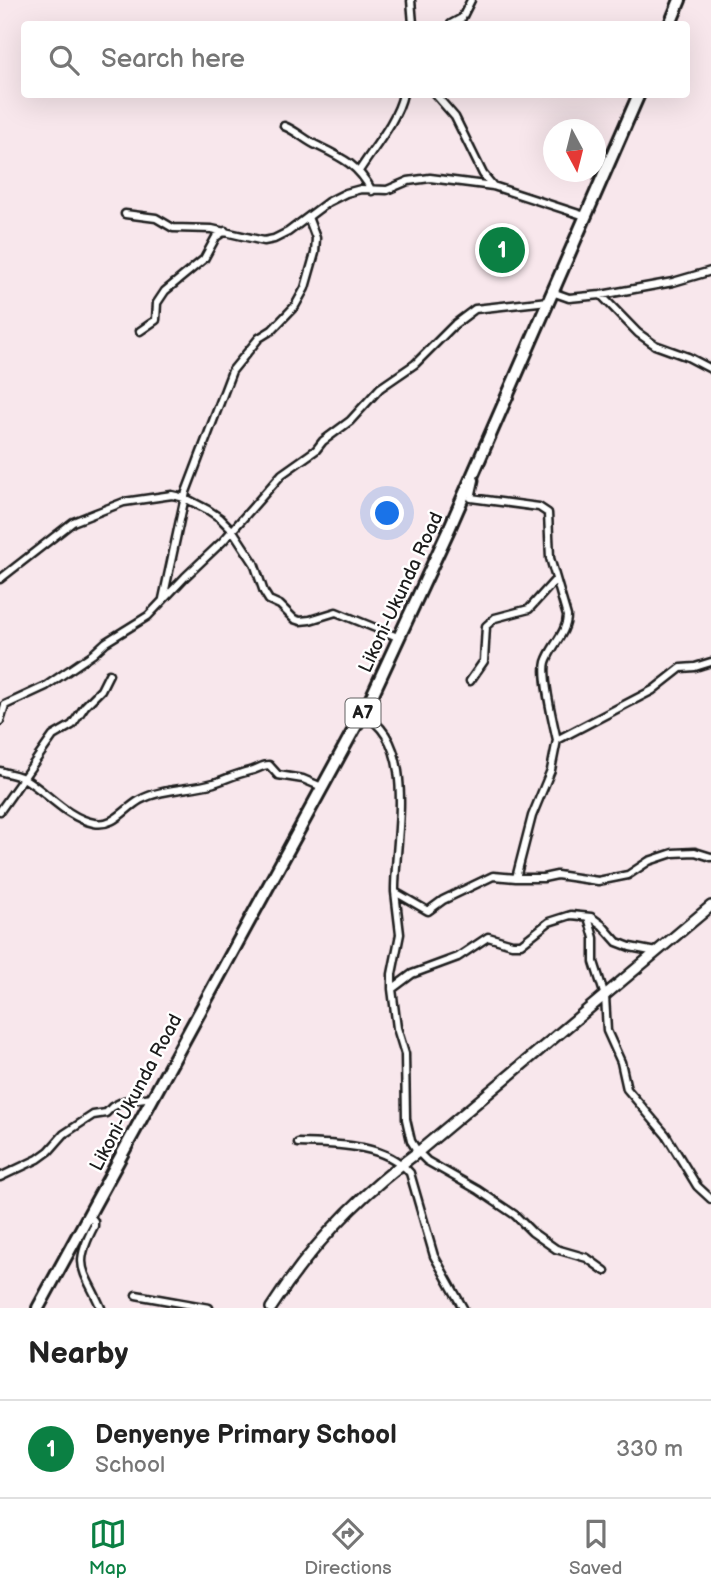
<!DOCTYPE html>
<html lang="en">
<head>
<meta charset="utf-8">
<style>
	body { margin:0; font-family:"Balsamiq Sans",sans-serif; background:#f2f2f2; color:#222 }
	.compass { position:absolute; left:543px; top:119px; width:63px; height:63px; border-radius:50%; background:#fff; box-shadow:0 7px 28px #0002; rotate:173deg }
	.you { position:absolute; left:388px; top:514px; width:24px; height:24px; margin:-18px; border:5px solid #fff; border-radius:50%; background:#1a73e8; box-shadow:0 0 0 10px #1a73e833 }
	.badge { display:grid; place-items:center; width:46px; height:46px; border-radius:50%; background:#0b8043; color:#fff; font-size:23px; font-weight:700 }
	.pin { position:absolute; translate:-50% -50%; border:4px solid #fff; box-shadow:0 2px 7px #0006 }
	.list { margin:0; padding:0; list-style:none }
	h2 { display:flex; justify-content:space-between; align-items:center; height:91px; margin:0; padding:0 28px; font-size:30px }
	h2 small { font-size:23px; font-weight:400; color:#767676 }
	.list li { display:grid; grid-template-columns:46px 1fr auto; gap:21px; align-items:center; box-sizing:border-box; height:98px; padding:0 28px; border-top:2px solid #e0e0e0 }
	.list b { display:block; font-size:26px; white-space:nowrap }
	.list p { margin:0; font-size:23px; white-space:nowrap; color:#767676 }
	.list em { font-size:23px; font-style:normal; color:#767676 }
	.icon { flex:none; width:38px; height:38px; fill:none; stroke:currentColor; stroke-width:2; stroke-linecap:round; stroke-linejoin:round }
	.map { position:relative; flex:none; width:711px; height:1308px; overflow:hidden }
	.search { position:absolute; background:#fff; box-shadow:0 7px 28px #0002; left:21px; right:21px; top:21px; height:77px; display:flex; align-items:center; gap:18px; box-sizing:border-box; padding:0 24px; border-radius:7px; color:#767676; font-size:26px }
	.sheet { height:189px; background:#fff }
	nav { display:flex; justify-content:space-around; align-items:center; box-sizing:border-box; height:98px; border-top:2px solid #e0e0e0; background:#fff; font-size:19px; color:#767676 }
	nav a { display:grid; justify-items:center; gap:4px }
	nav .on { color:#0b8043 }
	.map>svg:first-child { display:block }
</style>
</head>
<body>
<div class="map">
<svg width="711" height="1308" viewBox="0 0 711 1308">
	<rect width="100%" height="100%" fill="#f8e7ec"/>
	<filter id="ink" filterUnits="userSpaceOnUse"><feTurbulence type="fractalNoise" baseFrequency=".0143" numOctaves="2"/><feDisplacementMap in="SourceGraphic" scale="14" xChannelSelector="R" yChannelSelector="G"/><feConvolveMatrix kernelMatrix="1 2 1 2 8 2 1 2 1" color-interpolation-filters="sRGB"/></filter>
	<g filter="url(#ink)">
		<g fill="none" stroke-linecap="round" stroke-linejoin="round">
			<!-- street casing -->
			<g stroke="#1c1c1c" stroke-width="11">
				<path id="street" d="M411 0 413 24
					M451 24 462 18 471 0
					M435 94 455 117 483 174 493 186
					M284 126C297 131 306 141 318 146 343 158 358 165 372 191
					M359 171C373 149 398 119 403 94
					M125 214 156 218 173 228 212 229 264 241 274 239 288 232 328 202 346 193 361 189 387 190 408 181 430 178 493 186 585 216
					M552 292 569 298 601 295 673 282 711 271
					M601 295 638 333 655 345 688 357 711 369
					M140 331 156 320 157 303 165 291 204 259 216 237 225 231
					M475 480 471 498 539 507 548 513 550 558 567 616C567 633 551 646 546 662 542 677 553 722 557 740
					M0 579 73 522 124 502 172 495 185 498 208 510 220 518 233 531 254 563 264 592 269 600 280 605 294 619 300 621 310 620 336 612 400 638
					M163 599 186 492 232 371 259 338 272 330 295 306 305 288 315 253 316 238 308 217
					M470 681 484 661 486 626 495 618 529 609 556 579
					M362 714C420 741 394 842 395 892L428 911 443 900 493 876 516 878 532 816 551 770 557 740 653 690 681 668 695 667 711 662
					M0 721 5 705 46 686 93 654 106 642 148 616 185 577 223 541 282 474 316 450 323 441 350 421 380 388 415 364 455 324 475 309 548 301
					M0 771C8 774 18 775 25 779 48 793 67 818 94 823 114 827 124 809 140 800 162 788 190 790 214 783 226 779 236 774 249 771 257 770 261 765 269 765L278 775 303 779 322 787
					M0 811 53 736 72 725 85 706 101 690 109 674
					M516 878H543L557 875 598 881 628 875 649 861 673 853 695 852 711 857
					M395 892 400 934 392 974V989L397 1028 405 1054 406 1119 411 1141 418 1152 427 1161 478 1190 515 1215 532 1232 556 1249 587 1258 605 1271
					M588 917 594 938V962L605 996 607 1031 621 1062 627 1089 666 1135 697 1186 711 1199
					M392 989 412 974 458 957 488 937 512 944H521L549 922 571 915 591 917 602 925 617 942 630 947 656 952
					M298 1143C334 1144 385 1143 410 1173L434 1256 463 1308
					M0 1177 38 1159 49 1151 64 1134 93 1115 106 1113 112 1107 124 1101 152 1097
					M89 1215 94 1221V1226C72 1268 84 1269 101 1308
					M136 1295 209 1308"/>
			</g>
			<!-- secondary casing -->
			<g stroke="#1c1c1c" stroke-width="14">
				<path id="secondary" d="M271 1308C310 1247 359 1195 418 1152L711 906"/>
			</g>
			<!-- highway casing -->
			<g stroke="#1c1c1c" stroke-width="16">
				<path id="highway" d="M670 24 680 0
					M38 1308 370 700 450 527 639 94"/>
			</g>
			<!-- street -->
			<use href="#street" stroke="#fff" stroke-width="6"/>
			<!-- secondary -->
			<use href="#secondary" stroke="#fff" stroke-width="9"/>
			<!-- highway -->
			<use href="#highway" stroke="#fff" stroke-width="10"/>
		</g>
	</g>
	<g text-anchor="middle" stroke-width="5" stroke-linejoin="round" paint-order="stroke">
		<!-- shield labels -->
		<rect fill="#fff" stroke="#606060" stroke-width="2" x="345.5" y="698.5" width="35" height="29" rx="5"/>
		<g font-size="18" font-weight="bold" fill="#1c1c1c">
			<text x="363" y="719">A7</text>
		</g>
		<!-- street labels -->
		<g font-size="19" fill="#1c1c1c" stroke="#fff">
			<text transform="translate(400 592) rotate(-65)" y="7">Likoni-Ukunda Road</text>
			<text transform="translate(135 1092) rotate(-62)" y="7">Likoni-Ukunda Road</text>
		</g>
	</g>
</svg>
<svg class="compass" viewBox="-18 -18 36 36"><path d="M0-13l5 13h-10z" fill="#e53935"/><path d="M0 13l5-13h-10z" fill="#767676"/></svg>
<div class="you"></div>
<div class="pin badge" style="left:502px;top:250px">1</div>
<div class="search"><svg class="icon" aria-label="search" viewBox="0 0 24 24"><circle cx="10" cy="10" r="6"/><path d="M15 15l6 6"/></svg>Search here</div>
</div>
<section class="sheet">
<h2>Nearby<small></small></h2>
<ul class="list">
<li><span class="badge">1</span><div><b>Denyenye Primary School</b><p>School</p></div><em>330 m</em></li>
</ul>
</section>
<nav>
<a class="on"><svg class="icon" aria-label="map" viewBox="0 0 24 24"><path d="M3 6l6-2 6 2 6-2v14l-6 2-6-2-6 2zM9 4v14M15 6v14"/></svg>Map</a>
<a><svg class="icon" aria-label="directions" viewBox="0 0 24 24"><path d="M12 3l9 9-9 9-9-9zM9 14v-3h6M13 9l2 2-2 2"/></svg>Directions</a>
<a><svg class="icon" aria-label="saved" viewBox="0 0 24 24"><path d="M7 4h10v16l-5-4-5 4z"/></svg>Saved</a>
</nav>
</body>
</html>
